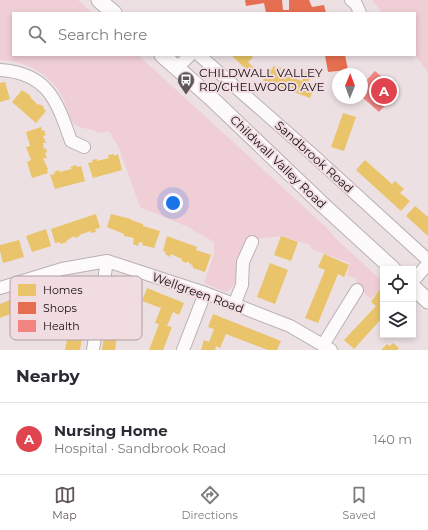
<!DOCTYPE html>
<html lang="en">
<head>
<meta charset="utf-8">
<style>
	body { margin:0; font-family:Montserrat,sans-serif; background:#f7f7f7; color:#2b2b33 }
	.controls { position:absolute; right:12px; bottom:12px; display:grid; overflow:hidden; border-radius:0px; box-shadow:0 2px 6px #0003 }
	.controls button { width:36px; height:36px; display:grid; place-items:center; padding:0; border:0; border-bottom:1px solid #e1e1e2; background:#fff; color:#2b2b33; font:20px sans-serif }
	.compass { position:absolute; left:332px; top:68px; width:36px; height:36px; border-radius:50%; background:#fff; box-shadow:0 2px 6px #0003; rotate:1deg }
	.you { position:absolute; left:173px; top:203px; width:14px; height:14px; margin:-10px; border:3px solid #fff; border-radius:50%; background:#1a73e8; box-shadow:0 0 0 6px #1a73e833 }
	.badge { display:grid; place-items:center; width:26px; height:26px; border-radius:50%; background:#5f5659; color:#fff; font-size:13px; font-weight:700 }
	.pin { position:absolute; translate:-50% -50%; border:2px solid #fff; box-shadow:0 1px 4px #0006 }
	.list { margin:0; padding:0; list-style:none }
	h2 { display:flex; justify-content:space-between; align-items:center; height:52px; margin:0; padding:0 16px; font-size:17px }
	h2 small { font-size:13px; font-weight:400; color:#7c7c81 }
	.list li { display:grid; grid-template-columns:26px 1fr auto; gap:12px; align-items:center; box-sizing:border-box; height:72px; padding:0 16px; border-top:1px solid #e1e1e2 }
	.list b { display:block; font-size:15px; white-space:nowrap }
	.list p { margin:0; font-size:13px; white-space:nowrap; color:#7c7c81 }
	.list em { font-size:13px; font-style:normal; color:#7c7c81 }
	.icon { flex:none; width:22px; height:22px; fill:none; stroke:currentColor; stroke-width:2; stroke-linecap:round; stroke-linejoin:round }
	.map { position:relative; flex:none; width:428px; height:350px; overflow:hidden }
	.search { position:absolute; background:#fff; box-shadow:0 2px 6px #0003; left:12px; right:12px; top:12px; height:44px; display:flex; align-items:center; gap:10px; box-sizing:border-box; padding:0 14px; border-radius:0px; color:#7c7c81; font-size:15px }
	.sheet { height:124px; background:#fff }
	nav { display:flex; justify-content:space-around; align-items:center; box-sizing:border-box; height:56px; border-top:1px solid #e1e1e2; background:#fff; font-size:11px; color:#7c7c81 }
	nav a { display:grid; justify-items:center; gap:2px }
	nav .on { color:#5f5659 }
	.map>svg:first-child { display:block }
</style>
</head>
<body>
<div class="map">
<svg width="428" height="350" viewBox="0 0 428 350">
	<rect width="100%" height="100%" fill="#ece0e3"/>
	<!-- green -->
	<path fill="#f0ced6" d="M0 0H78L92 13H13V55H138L329 230 334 237 383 282V292L380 289 371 299 358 287 356 279 347 275 350 263 311 249 310 245 281 236 257 239 247 238 237 259 235 284 233 285C232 288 229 291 225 292L204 283 214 254V242L188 227 140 207 119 148 109 131 98 133C92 127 80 130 73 123 68 117 66 105 63 98 52 74 25 61 0 60Z
		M372 0H428V72L415 55V13H382Z"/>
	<!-- homes -->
	<path fill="#e9c46a" d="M231 55H250L253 57 248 62 254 68 250 73Z
		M273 66 281 68 279 73 302 81 306 71 312 73 308 83 315 85 310 98 263 81 268 68 272 70Z
		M5 82 10 99 0 102V83Z
		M22 90 31 96 30 97 38 105 39 104 44 107 43 108 46 111 36 123 12 102Z
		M343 113 356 117 344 151 331 147Z
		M41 127 42 131 44 130 46 135 43 136 46 143H43L44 149 46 148 47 152 45 153 47 158H43L48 169H47L48 173 32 178 27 162 31 160 26 147 30 146 26 132Z
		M114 154V156L118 154 122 170 93 178 88 163 93 162 92 160 97 159V161L109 158 108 155Z
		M365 160 392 184 395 181 404 189 400 193 410 201 401 211 356 170Z
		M76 165 77 167 81 166 85 181 55 189 50 175 55 174 54 172 59 170V172L72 169 70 167Z
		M415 206 428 217V236L406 216Z
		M96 214 100 228 95 229 96 232 91 233V231L79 235 80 236 75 238 74 236 66 241 67 242 60 244V242L55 243 51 229Z
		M111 214 131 219V220L143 224V226L160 231 154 248 142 245 143 243 139 242 138 246 133 244 134 238 124 236V234L107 227Z
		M46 229 51 246 32 252 26 236Z
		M167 236 197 247 196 250 211 255 205 272 193 268V266L187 261V263L182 261V259L171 254 170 257 165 254 166 252 163 251Z
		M281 236 298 242 291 261 274 255Z
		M19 240 24 257 3 263 0 251V245Z
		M324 254 349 265 344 277 338 274 318 323 305 318 325 270 318 267Z
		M270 263 288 270 275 304 257 297Z
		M113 276 126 277 125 284 141 286 140 299 124 297 121 308 125 309V316L120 315 115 350H102Z
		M56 282 94 286 92 300 85 298 83 312 86 313 80 350H65L72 313 70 312 72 296 55 294Z
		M46 286 51 298 0 318V304Z
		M147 288 184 303 179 315 173 312 167 326 172 327 163 350H149L159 324 155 323 161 308 142 301Z
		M379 290 383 294V317L354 349 344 340 376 306 371 302Z
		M213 314 281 341 277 350H268L226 334 220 348 216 346 215 350H201L204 340 209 342 214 329 208 327Z
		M393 343 399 348 397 350H381L387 344 390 346Z"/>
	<!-- shops -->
	<path fill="#e76f51" d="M245 0H282L283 10H289V0H309L312 7 324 5 326 13H266L264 3 246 6Z
		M325 55H345L348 70 328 72Z"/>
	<!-- health -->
	<path fill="#f28482" d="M375 71 398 91 379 112 362 97V85Z"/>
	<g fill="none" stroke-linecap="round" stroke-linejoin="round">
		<!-- minor casing -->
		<g stroke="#b9b0b2" stroke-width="14">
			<path id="minor" d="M351 0 356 4 360 13
				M199 55 314 156 428 260
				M177 68 190 55
				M0 70C48 73 57 101 71 141L84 147
				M413 281 428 264
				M0 288 62 269 107 261 205 293 290 326 331 350
				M234 305 242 285 243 262 252 242
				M323 345 357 290
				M93 350 107 261
				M183 350 205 293"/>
		</g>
		<!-- major casing -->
		<g stroke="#b9b0b2" stroke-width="17">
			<path id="major" d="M99 0 114 13
				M162 55 210 97 323 205 393 269
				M413 287 428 301"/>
		</g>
		<!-- minor -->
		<use href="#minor" stroke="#fcfafb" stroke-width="12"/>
		<!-- major -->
		<use href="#major" stroke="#fcfafb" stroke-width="15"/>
	</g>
	<!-- icons -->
	<defs>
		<g id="bus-pin" transform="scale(0.9)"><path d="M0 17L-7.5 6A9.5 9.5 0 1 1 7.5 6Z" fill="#5f5659" stroke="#f0dce1"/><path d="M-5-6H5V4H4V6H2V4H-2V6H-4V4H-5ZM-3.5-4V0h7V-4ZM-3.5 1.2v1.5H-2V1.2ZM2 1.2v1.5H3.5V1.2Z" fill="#fff"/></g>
	</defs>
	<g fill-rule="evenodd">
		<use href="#bus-pin" x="186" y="80"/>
	</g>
	<g text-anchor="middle" stroke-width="4" stroke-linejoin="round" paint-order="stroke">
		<!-- poi labels -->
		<g font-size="12" fill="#130c0e" stroke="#f0dce1" text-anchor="start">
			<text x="199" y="77">CHILDWALL VALLEY<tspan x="199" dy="14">RD/CHELWOOD AVE</tspan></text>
		</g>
		<!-- street labels -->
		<g font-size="12" fill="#130c0e" stroke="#f0dce1">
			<text transform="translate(314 157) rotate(42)" y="4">Sandbrook Road</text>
			<text transform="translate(278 162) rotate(44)" y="4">Childwall Valley Road</text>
			<text transform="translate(198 293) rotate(20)" y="4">Wellgreen Road</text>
		</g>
	</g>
	<!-- legend -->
	<rect x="10" y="276" width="132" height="64" rx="6" fill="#f0dce1" stroke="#ae9ea2" stroke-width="1"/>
	<rect x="18" y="284" width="18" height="12" fill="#e9c46a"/>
	<rect x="18" y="302" width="18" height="12" fill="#e76f51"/>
	<rect x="18" y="320" width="18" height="12" fill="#f28482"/>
	<g font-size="11" fill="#130c0e">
		<text x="43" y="294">Homes</text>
		<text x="43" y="312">Shops</text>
		<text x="43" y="330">Health</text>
	</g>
</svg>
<div class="controls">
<button><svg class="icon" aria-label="locate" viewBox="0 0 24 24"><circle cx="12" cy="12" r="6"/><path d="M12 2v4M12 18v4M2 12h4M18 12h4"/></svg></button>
<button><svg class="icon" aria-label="layers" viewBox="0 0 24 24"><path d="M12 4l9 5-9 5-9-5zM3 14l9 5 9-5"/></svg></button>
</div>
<svg class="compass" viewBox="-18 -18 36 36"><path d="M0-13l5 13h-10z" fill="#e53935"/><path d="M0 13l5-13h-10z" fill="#7c7c81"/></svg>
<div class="you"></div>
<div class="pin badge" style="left:384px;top:91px;background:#e0444e">A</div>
<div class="search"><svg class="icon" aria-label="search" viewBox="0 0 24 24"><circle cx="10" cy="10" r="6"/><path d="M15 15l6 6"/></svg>Search here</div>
</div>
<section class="sheet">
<h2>Nearby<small></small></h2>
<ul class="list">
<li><span class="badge" style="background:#e0444e">A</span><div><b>Nursing Home</b><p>Hospital · Sandbrook Road</p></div><em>140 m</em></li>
</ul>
</section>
<nav>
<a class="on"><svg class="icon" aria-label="map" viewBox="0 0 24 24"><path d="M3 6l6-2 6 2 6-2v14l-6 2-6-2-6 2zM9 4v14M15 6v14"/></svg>Map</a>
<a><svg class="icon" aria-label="directions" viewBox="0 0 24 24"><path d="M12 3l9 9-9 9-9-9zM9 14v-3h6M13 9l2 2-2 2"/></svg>Directions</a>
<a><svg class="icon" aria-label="saved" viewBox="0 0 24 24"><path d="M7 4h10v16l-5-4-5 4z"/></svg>Saved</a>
</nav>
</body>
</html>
